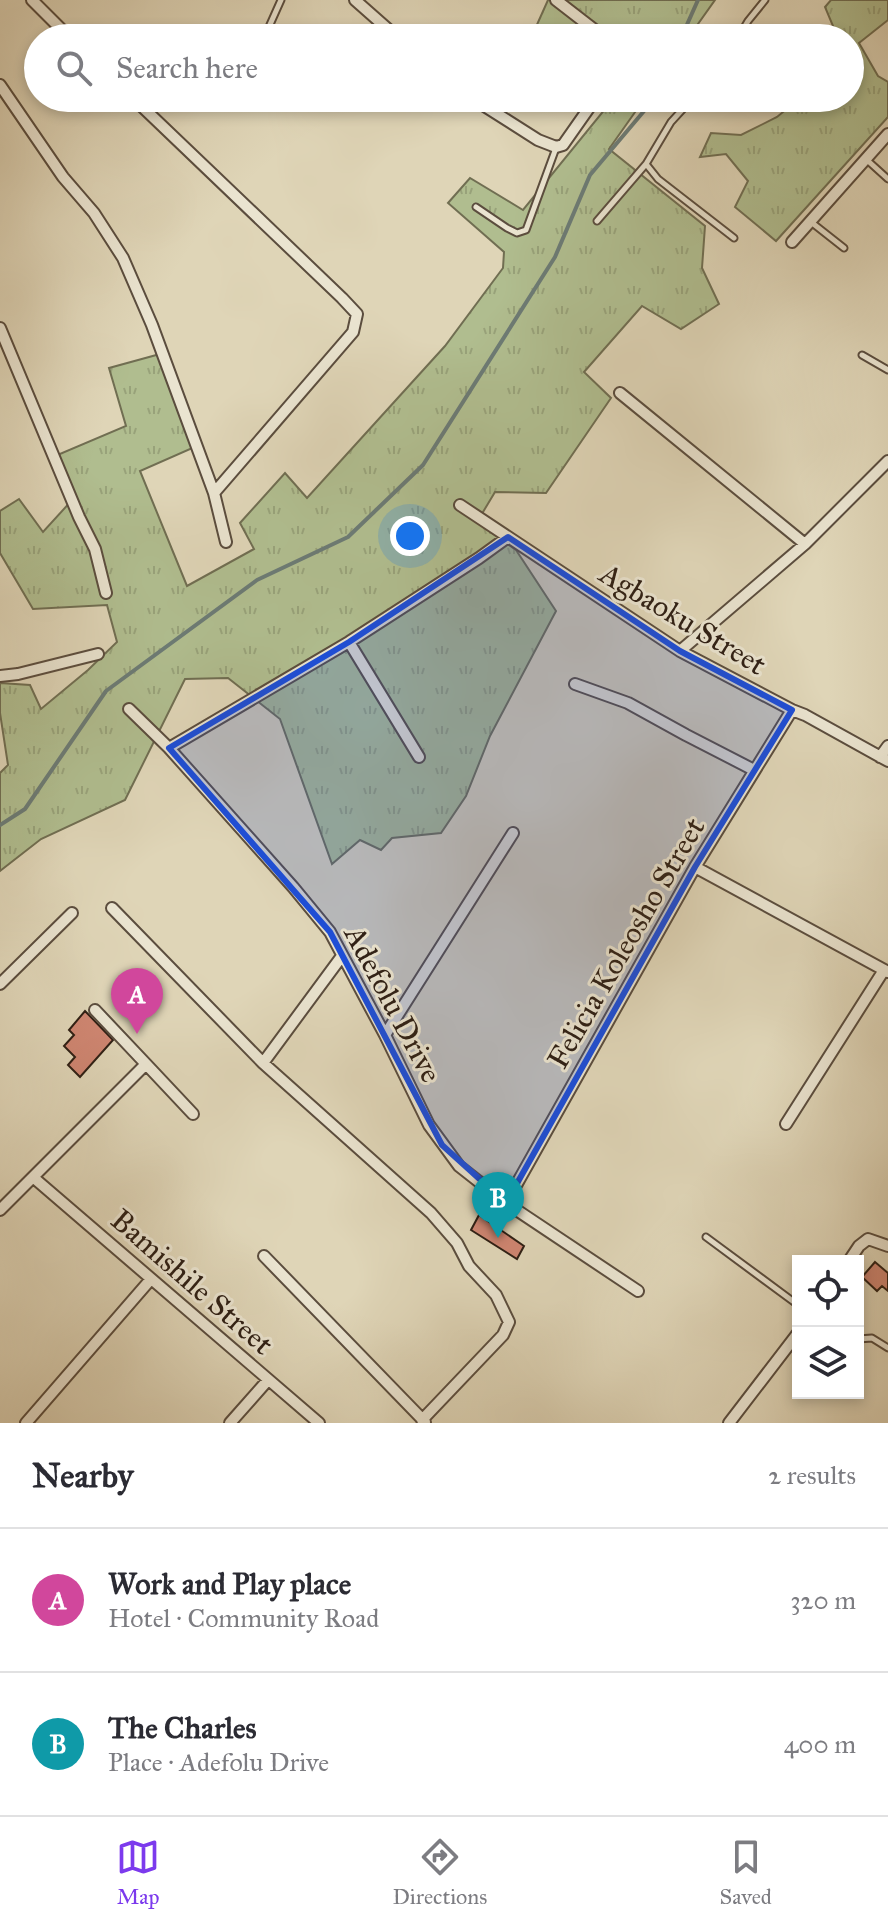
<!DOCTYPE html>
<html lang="en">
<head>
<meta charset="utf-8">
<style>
	body { margin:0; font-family:"IM FELL Great Primer",serif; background:#f2f2f3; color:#2b2b33 }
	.controls { position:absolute; right:24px; bottom:24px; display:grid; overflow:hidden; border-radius:0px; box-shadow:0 4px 12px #0003 }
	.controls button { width:72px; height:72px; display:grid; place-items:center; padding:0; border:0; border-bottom:2px solid #e1e1e2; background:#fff; color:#2b2b33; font:40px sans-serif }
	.you { position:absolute; left:410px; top:536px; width:28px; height:28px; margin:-20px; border:6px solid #fff; border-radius:50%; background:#1a73e8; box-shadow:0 0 0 12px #1a73e833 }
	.badge { display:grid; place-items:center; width:52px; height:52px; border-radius:50%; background:#7c3aed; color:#fff; font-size:26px; font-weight:700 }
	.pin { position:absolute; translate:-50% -66px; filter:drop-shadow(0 2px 4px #0008) }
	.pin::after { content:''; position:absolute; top:42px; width:28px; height:24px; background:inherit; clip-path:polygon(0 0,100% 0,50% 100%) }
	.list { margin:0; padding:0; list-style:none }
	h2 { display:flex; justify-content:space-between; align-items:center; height:104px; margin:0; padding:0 32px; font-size:34px }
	h2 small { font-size:26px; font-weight:400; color:#7c7c81 }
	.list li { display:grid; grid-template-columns:52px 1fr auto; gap:24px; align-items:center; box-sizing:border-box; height:144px; padding:0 32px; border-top:2px solid #e1e1e2 }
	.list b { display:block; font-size:30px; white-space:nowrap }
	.list p { margin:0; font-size:26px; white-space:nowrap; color:#7c7c81 }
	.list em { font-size:26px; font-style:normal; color:#7c7c81 }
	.icon { flex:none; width:44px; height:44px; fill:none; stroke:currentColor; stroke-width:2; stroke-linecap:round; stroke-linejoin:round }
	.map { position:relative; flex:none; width:888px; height:1423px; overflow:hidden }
	.search { position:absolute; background:#fff; box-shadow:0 4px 12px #0003; left:24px; right:24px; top:24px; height:88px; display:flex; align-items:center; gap:20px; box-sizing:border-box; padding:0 28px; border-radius:44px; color:#7c7c81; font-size:30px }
	.sheet { height:392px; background:#fff }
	nav { display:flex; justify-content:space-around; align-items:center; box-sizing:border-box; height:112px; border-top:2px solid #e1e1e2; background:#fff; font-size:22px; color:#7c7c81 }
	nav a { display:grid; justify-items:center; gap:4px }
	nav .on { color:#7c3aed }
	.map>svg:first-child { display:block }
</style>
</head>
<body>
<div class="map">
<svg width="888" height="1423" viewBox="0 0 888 1423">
	<defs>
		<pattern id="grass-tufts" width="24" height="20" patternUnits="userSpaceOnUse" patternTransform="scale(2)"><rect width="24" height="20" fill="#b0bd8f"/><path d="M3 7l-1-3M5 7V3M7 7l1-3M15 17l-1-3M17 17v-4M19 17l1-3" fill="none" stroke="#98a27a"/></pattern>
	</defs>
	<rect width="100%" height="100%" fill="#dfd5b7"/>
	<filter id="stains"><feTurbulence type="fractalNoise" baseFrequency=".0025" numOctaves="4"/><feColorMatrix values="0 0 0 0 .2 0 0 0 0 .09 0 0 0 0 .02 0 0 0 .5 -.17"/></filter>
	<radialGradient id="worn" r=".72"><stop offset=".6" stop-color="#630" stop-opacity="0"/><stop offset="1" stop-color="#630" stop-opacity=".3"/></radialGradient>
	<!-- grass -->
	<path fill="url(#grass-tufts)" stroke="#706e52" stroke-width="2" d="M548 0H715L688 38H531Z
		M831 0H888V20L859 43 878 76 888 82V117L776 241 735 207 748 181 726 154 700 157 711 133 741 135 777 117 800 98H850V38H838L825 7Z
		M614 98H645L609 149 705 226 702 268 719 304 681 329 642 306 584 372 611 398 546 493 495 492 477 522 516 550 556 611 490 736 466 796 441 833 392 838 381 850 360 840 332 864 280 719 228 678 185 679 125 800 41 839 0 871V773L8 765 0 713V683L30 685 41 709 88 670 117 642 107 605 33 609 0 553V511L19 499 43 532 73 499 55 456 126 426 109 368 160 354 197 446 140 471 187 586 254 549 240 523 285 473 307 498 445 346 503 268 504 252 448 203 470 178 523 210Z"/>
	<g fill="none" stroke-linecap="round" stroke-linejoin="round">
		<!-- stream -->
		<path stroke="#6c7b75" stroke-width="4" d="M681 38 698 0
			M0 825 25 809 106 691 257 580 348 537 423 465 555 257 590 175 655 98"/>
	</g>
	<!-- building -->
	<path fill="#cf8672" stroke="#2f2015" stroke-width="2" d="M85 1011 113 1040 80 1077 68 1065 75 1057 64 1046 74 1035 69 1030Z
		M479 1215 524 1246 517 1259 471 1230Z
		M875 1262 888 1273V1291L882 1286 877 1291 862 1277Z"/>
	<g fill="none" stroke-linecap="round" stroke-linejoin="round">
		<!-- service casing -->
		<g stroke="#5b4d3e" stroke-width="9">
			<path id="service" d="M264 38 281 0
				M738 38 748 21 765 0
				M693 98 671 122 646 164 658 179 734 238
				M867 160 888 179
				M476 207 507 228 517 233 526 230 556 148
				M597 221 646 164
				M811 222 844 248
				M862 355 888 370
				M706 1237 798 1305
				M858 1339 872 1338 888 1348"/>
		</g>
		<!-- minor casing -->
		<g stroke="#5b4d3e" stroke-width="14">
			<path id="minor" d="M32 0 70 38
				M355 0 398 38
				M556 0 605 38
				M0 85 63 177 94 213 123 258 152 325 214 493 226 542
				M133 98 342 298 357 314 353 332 214 493
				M472 98 538 140 556 147 563 145 596 98
				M792 242 888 134
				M0 328 79 517 95 549 106 593
				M620 393 805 544
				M460 505 680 651 792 710 805 715 888 761
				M349 642 419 757
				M680 651 805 544 888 461
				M0 676 18 674 98 654
				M575 684 628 703 686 735 754 770
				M129 709 169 748 293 887 330 932 385 1035 429 1125 459 1166 506 1203 638 1291
				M169 748 349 642 479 558 508 537
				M880 757 888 746
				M695 867 888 972
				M112 908 263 1063 431 1213 457 1243 469 1266 496 1295 509 1322 503 1335 422 1420
				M0 984 72 913
				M95 1010 146 1064
				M385 1035 513 833
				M263 1063 342 956
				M786 1124 884 970
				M34 1178 319 1423
				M506 1203 695 867 792 710
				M0 1210 146 1064 193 1114
				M264 1256 425 1422
				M849 1261 859 1246 868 1239 888 1246
				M26 1423 151 1279
				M230 1423 268 1380
				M729 1423 798 1333"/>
		</g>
		<!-- service -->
		<use href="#service" stroke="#eae4d0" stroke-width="5"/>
		<!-- minor -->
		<use href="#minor" stroke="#eae4d0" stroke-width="10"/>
	</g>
	<!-- marked area -->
	<path fill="#1d4ed8" fill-opacity="0.2" stroke="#1d4ed8" stroke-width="6" stroke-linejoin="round" d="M508 537 680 651 792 710 695 867 506 1203 442 1145 330 932 169 748 349 642Z"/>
	<g text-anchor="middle" stroke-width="6" stroke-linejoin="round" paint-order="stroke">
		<!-- street labels -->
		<g font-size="30" fill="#2f2015" stroke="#eae4d0">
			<text transform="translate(683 619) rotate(31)" y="10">Agbaoku Street</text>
			<text transform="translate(626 943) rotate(-60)" y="10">Felicia Koleosho Street</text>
			<text transform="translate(393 1004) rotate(62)" y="10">Adefolu Drive</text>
			<text transform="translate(192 1282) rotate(41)" y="10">Bamishile Street</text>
		</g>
	</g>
	<rect width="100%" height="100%" filter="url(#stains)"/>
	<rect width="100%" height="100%" fill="url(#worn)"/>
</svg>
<div class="controls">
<button><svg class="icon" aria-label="locate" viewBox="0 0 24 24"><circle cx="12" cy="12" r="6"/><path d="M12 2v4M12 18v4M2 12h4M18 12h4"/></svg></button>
<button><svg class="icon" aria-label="layers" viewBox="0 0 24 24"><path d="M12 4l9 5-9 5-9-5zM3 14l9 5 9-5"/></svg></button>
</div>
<div class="you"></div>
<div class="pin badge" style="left:137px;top:1034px;background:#d1479c">A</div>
<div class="pin badge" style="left:498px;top:1238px;background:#0f9aa8">B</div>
<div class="search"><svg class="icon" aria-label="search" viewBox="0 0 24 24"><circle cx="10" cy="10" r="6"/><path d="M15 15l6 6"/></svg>Search here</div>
</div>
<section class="sheet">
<h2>Nearby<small>2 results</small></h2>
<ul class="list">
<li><span class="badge" style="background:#d1479c">A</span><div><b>Work and Play place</b><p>Hotel · Community Road</p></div><em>320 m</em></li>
<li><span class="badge" style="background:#0f9aa8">B</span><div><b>The Charles</b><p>Place · Adefolu Drive</p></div><em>400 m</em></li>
</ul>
</section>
<nav>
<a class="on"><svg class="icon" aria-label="map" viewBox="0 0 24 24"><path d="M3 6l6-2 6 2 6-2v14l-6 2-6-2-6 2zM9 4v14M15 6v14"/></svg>Map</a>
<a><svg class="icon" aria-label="directions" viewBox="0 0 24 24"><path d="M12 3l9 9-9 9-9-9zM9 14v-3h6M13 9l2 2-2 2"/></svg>Directions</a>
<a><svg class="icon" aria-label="saved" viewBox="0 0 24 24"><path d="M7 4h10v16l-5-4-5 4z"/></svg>Saved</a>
</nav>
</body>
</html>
